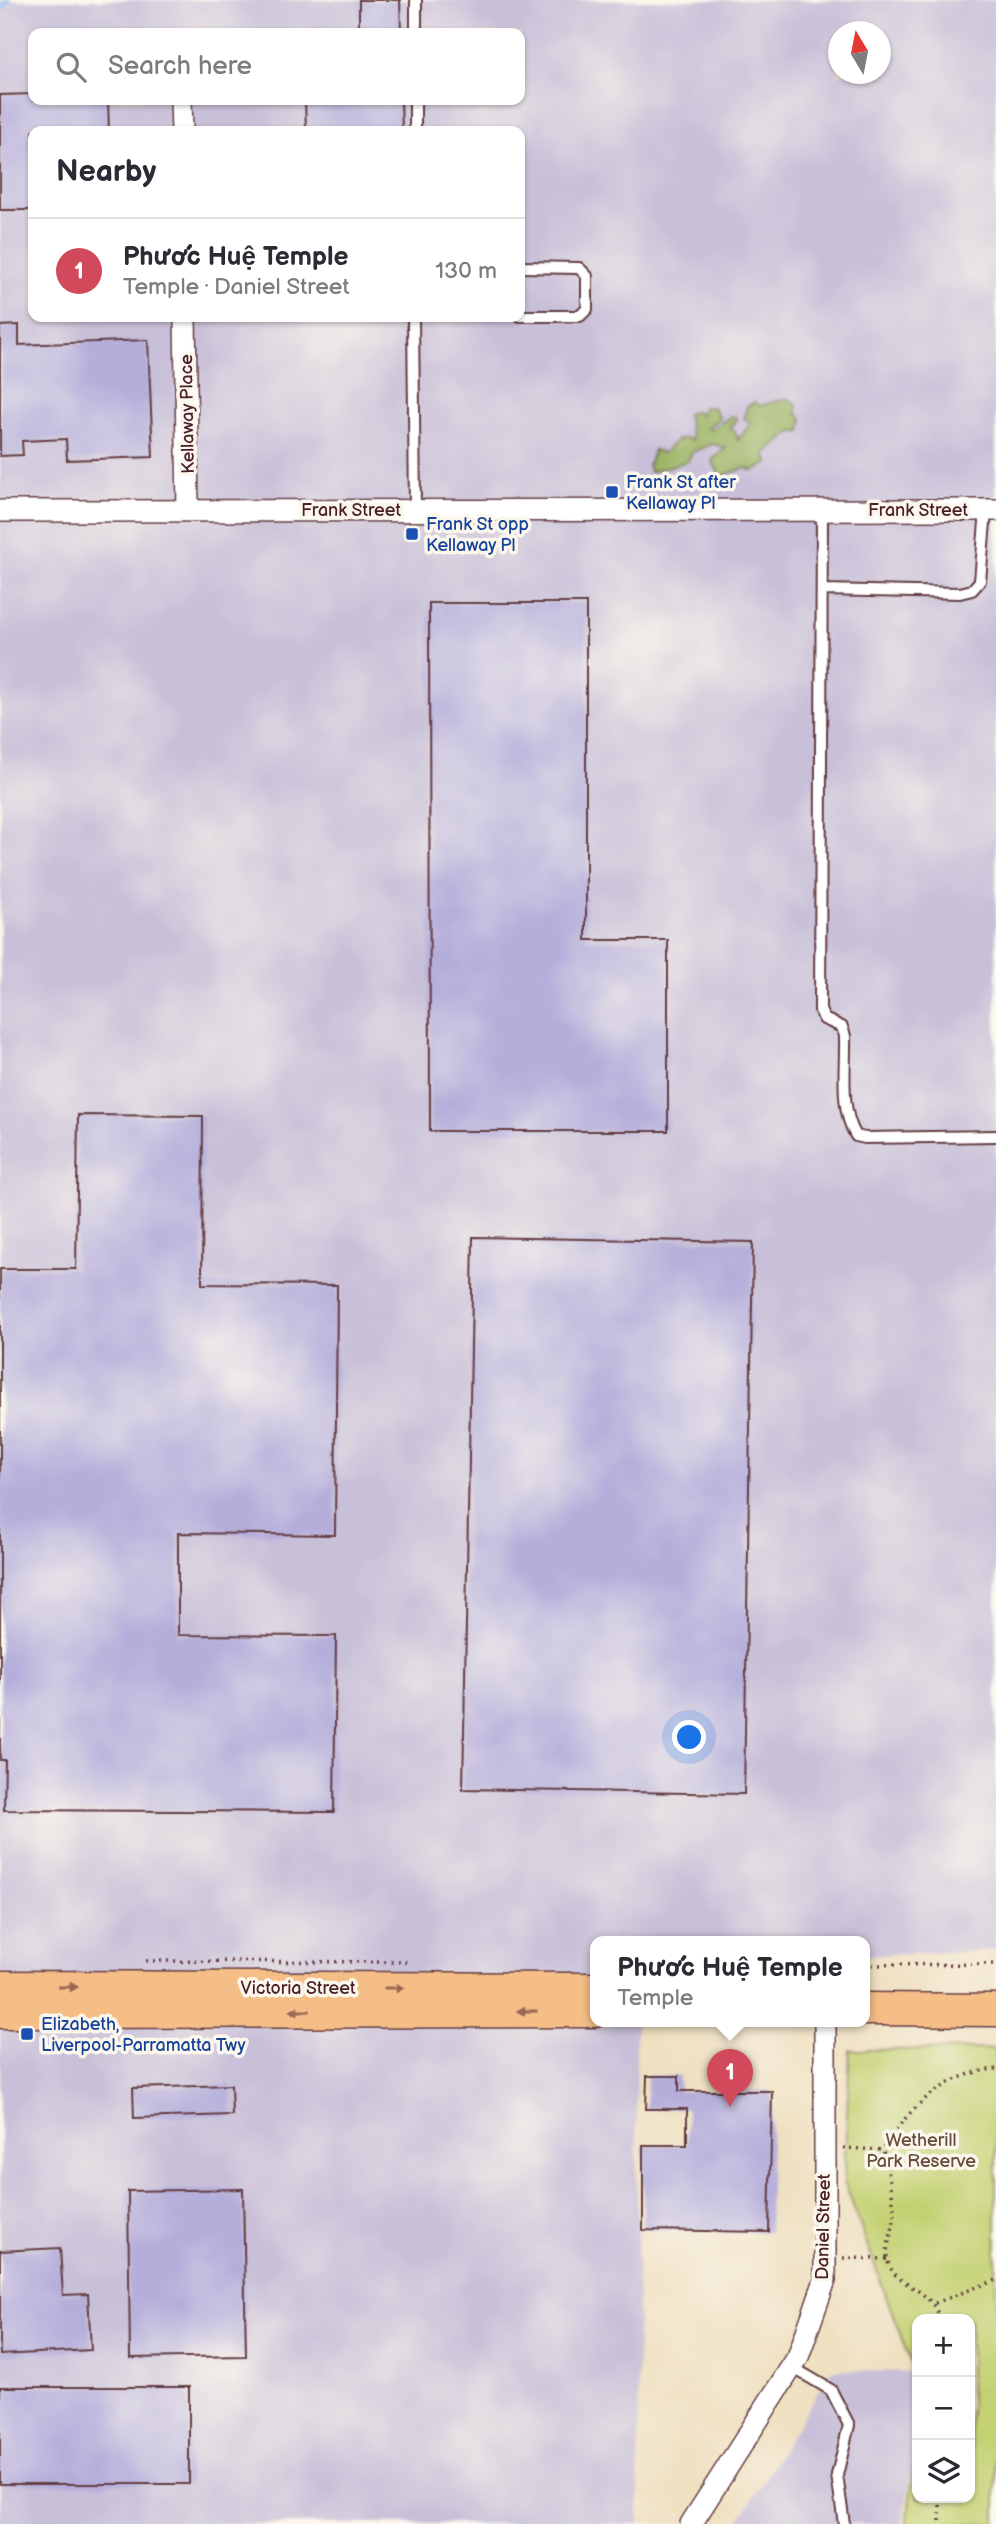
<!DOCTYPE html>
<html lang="en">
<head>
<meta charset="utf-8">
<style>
	body { margin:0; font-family:"Balsamiq Sans",sans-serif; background:#f7f7f7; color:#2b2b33 }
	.controls { position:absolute; right:21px; bottom:21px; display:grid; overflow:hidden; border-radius:14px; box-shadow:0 2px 5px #0004 }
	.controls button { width:63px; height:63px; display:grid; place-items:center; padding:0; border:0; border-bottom:2px solid #e1e1e2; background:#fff; color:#2b2b33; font:35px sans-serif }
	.compass { position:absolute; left:828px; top:21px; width:63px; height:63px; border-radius:50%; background:#fff; box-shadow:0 2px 5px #0004; rotate:350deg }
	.you { position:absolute; left:690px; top:1738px; width:24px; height:24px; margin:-18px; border:5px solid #fff; border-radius:50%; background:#1a73e8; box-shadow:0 0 0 10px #1a73e833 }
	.badge { display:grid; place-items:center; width:46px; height:46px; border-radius:50%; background:#d1495b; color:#fff; font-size:23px; font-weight:700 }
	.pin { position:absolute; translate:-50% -58px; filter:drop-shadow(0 2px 4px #0008) }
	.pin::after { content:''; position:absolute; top:37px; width:24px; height:21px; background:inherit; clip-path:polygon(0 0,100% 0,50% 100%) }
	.popup { position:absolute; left:590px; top:1936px; width:280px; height:91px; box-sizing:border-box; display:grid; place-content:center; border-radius:14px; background:#fff; filter:drop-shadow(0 2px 5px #0005); font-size:23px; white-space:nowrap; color:#7c7c81 }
	.popup b { font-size:26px; color:#2b2b33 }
	.popup::after { content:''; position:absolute; left:50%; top:100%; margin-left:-14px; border:14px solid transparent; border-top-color:#fff }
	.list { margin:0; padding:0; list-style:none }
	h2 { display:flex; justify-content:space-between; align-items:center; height:91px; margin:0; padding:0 28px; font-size:30px }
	h2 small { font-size:23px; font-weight:400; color:#7c7c81 }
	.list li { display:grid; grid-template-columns:46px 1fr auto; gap:21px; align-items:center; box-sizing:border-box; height:105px; padding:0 28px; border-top:2px solid #e1e1e2 }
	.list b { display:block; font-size:26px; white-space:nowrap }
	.list p { margin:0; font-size:23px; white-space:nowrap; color:#7c7c81 }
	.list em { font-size:23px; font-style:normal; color:#7c7c81 }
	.icon { flex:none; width:38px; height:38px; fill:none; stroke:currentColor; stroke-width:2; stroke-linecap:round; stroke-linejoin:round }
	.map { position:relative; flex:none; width:996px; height:2524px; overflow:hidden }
	.search { position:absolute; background:#fff; box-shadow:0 2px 5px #0004; left:28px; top:28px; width:497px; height:77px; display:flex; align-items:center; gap:18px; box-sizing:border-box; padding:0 24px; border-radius:14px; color:#7c7c81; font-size:26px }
	.panel { position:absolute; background:#fff; box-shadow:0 2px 5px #0004; left:28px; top:126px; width:497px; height:196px; border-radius:14px }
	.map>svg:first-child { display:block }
</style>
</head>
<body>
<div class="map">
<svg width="996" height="2524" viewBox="0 0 996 2524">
	<rect width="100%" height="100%" fill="#fbf7ec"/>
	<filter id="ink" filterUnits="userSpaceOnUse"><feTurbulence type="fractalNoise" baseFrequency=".0143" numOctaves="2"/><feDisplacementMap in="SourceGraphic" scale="14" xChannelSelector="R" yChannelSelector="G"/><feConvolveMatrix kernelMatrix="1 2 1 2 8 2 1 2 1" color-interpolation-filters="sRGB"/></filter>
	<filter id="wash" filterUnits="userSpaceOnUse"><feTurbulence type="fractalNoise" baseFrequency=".00686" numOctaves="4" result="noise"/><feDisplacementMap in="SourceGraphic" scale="28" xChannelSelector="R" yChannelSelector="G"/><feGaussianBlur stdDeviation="1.57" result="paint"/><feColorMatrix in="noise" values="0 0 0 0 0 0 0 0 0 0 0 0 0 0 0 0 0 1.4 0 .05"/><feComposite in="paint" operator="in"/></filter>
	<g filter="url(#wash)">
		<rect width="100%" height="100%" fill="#efe0c1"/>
		<!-- industrial -->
		<path fill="#c8bfd8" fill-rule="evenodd" d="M0 0H996V1950L865 1956V1941H595V2021H636L639 2524H0ZM838 32H880V74H838ZM33 33H520V100H33ZM33 131H520V317H33Z
			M831 2370 914 2372 915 2454 902 2524H737Z"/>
		<!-- green -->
		<path fill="#c4d173" stroke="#87784f" stroke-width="2" fill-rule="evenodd" d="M996 2049V2524H907L915 2454 914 2372 844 2181 850 2050ZM917 2319H970V2498H917Z"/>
		<!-- forest -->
		<path fill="#9bb365" stroke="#726948" stroke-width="2" d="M787 398 797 404V414L803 419 801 432H792L765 454 769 463 753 471 746 468 720 476 712 460 726 448 713 444 692 452 688 461 650 472 648 464 654 450 664 453C672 443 679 435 692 440L687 414 697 411 700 416 703 407H713L720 418 708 427 710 430 732 416 737 418 730 428 735 431 738 440 751 423 744 418 747 406 755 402 759 406Z"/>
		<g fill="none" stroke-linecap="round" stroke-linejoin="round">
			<!-- stream -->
			<path stroke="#86b9f3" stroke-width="5" d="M0 10 8 0"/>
		</g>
		<g id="blocks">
			<!-- building -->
			<path fill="#b5aedb" d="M359 0H400L401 33H359Z
				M33 94V100H108L109 131H33V210H0V95Z
				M305 100H401L402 131H306Z
				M19 325V345L148 340 153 457 67 460 66 439 22 441 23 455 0 456V326Z
				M429 603H586V940H668V1131H430Z
				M78 1115 203 1116 202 1284 337 1285 335 1535 178 1533V1635L336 1636 334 1812 4 1810 5 1760H0V1269H76Z
				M473 1237 753 1242 744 1794 463 1789Z
				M647 2076H679V2091H772L769 2232 643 2230V2145H687V2109H646Z
				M231 2085 232 2115 134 2118 133 2088Z
				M243 2189 246 2356 130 2358 128 2191Z
				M60 2248 63 2295 88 2294 91 2350 0 2355V2251Z
				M0 2387H189V2484H0Z"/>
		</g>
	</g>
	<g filter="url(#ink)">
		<use href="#blocks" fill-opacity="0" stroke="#633c42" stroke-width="2"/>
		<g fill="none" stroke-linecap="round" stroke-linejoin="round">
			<!-- service casing -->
			<g stroke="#633c42" stroke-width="14">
				<path id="service" d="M416 33V0
					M415 131V100
					M520 267 579 268 587 276V309L580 316H520
					M413 317 415 510
					M822 510 820 1010 824 1019 842 1027 845 1036C846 1067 839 1108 856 1136L865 1138 996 1136
					M823 590 960 593 972 590 980 581 986 510
					M792 2367 831 2390 849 2425 837 2475 844 2524"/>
			</g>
			<!-- minor casing -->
			<g stroke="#633c42" stroke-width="24">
				<path id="minor" d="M181 100 182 131
					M185 317 188 511
					M0 511 996 510
					M691 2524 798 2357 825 2280V2021"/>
			</g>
			<!-- primary casing -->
			<g stroke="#633c42" stroke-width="35">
				<path id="primary" d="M0 1987 595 1989
					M865 2009 996 2010
					M0 2012 595 2011"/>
			</g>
			<!-- path -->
			<path stroke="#633c42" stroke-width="3.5" stroke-dasharray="2 5" stroke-linecap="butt" d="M146 1961 407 1962
				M865 1965 996 1964
				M843 2148 883 2150
				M843 2258 887 2259
				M935 2303 996 2280
				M940 2319C929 2285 896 2288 888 2262 884 2250 893 2232 894 2219 894 2196 889 2173 883 2150 907 2108 946 2073 996 2069
				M940 2498V2524"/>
			<!-- service -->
			<use href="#service" stroke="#fff" stroke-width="10"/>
			<!-- minor -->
			<use href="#minor" stroke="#fff" stroke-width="21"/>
			<!-- primary -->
			<use href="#primary" stroke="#f6be87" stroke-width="32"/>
		</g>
		<!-- one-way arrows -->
		<defs><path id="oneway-solid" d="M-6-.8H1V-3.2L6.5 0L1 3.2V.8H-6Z" transform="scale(1.75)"/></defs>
		<g fill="#976754">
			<use href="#oneway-solid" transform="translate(68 1987)"/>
			<use href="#oneway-solid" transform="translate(394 1988)"/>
			<use href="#oneway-solid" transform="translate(300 2011) rotate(-180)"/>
			<use href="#oneway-solid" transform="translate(527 2011) rotate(180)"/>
		</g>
	</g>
	<!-- markers -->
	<g fill="#1a4fb4" stroke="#fbf7ec" stroke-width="2.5">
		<rect x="605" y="485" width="14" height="14" rx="3.5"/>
		<rect x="405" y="527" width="14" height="14" rx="3.5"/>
		<rect x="20" y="2027" width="14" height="14" rx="3.5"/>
	</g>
	<g text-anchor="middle" stroke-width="7" stroke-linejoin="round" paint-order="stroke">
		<!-- street labels -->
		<g font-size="18" fill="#4a1f2b" stroke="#fbf7ec">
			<text transform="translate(187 414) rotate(-91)" y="6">Kellaway Place</text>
			<text x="351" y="516">Frank Street</text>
			<text x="918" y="516">Frank Street</text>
			<text x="298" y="1994">Victoria Street</text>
			<text transform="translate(823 2227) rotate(-89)" y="6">Daniel Street</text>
		</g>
		<!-- transit labels -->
		<g font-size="18" fill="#164399" stroke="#fbf7ec" text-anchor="start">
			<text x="626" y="488">Frank St after<tspan x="626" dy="21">Kellaway Pl</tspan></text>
			<text x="426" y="530">Frank St opp<tspan x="426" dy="21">Kellaway Pl</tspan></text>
			<text x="41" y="2030">Elizabeth,<tspan x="41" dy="21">Liverpool-Parramatta Twy</tspan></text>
		</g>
		<!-- park labels -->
		<g font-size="18" fill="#684c3d" stroke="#fbf7ec">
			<text x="921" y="2146">Wetherill<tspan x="921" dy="21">Park Reserve</tspan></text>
		</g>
	</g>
</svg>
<div class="controls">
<button>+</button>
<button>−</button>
<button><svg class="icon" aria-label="layers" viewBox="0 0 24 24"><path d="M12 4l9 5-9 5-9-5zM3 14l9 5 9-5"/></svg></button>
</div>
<svg class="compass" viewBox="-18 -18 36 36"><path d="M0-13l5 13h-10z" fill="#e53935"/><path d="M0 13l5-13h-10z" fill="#7c7c81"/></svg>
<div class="you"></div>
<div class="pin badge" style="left:730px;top:2107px">1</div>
<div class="popup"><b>Phước Huệ Temple</b>Temple</div>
<div class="search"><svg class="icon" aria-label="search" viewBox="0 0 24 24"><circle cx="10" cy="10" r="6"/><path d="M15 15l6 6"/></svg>Search here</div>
<section class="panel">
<h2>Nearby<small></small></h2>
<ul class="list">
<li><span class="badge">1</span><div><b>Phước Huệ Temple</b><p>Temple · Daniel Street</p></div><em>130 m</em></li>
</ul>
</section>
</div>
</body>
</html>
